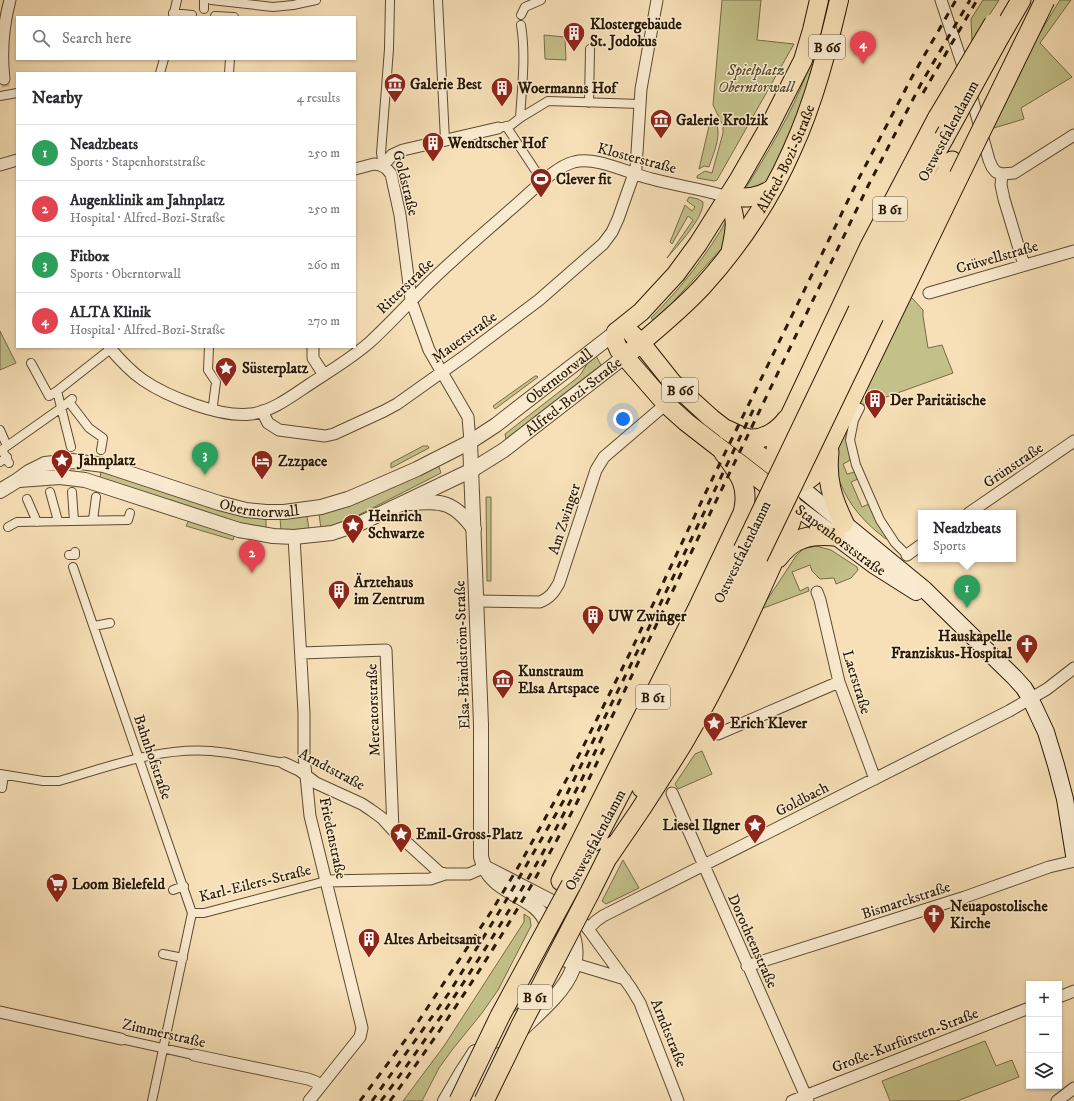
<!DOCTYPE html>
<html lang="en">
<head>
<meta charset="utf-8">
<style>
	body { margin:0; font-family:"IM FELL DW Pica",serif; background:#f7f7f7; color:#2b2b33 }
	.controls { position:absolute; right:12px; bottom:12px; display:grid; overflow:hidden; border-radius:0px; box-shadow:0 1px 3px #0004 }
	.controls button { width:36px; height:36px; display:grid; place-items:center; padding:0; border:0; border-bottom:1px solid #e1e1e2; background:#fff; color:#2b2b33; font:20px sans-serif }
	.you { position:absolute; left:623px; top:419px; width:14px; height:14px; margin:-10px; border:3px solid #fff; border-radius:50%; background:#1a73e8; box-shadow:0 0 0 6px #1a73e833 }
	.badge { display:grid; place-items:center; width:26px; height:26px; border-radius:50%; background:#8f2418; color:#fff; font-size:13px; font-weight:700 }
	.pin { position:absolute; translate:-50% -33px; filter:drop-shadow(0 1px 2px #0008) }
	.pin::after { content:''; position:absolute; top:21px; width:14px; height:12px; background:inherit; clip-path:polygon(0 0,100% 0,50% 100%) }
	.popup { position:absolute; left:918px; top:510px; width:98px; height:52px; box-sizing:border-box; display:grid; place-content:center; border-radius:0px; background:#fff; filter:drop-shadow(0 1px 3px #0005); font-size:13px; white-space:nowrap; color:#7c7c81 }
	.popup b { font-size:15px; color:#2b2b33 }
	.popup::after { content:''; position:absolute; left:50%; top:100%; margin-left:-8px; border:8px solid transparent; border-top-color:#fff }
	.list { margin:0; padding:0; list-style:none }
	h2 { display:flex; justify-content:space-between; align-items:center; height:52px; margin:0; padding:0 16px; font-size:17px }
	h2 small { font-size:13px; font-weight:400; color:#7c7c81 }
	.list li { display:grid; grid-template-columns:26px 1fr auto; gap:12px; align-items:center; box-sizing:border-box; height:56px; padding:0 16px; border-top:1px solid #e1e1e2 }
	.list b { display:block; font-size:15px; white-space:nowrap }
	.list p { margin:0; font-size:13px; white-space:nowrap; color:#7c7c81 }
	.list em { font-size:13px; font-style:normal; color:#7c7c81 }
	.icon { flex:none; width:22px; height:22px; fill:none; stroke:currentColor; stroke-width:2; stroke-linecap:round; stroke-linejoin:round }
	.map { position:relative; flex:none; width:1074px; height:1101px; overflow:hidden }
	.search { position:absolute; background:#fff; box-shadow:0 1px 3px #0004; left:16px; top:16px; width:340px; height:44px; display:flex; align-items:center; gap:10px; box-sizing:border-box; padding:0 14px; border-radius:0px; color:#7c7c81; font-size:15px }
	.panel { position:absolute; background:#fff; box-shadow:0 1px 3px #0004; left:16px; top:72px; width:340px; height:276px; border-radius:0px }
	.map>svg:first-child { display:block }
</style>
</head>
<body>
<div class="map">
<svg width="1074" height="1101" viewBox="0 0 1074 1101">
	<rect width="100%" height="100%" fill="#f7e0b7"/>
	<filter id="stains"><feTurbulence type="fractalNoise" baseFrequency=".005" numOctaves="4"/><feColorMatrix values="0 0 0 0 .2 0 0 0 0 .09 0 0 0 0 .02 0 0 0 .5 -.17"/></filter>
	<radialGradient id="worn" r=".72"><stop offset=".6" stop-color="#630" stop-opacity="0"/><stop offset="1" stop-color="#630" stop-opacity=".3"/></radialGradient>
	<!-- green -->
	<path fill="#c3c08a" stroke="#766c48" d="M722 0H761L757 40 794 44 717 180 714 181 697 178V176L705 171 712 173 723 133V126L713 105Z
		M825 0H830L812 82 796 126 766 184 744 191C766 155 793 112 807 72 815 48 819 24 825 0Z
		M983 0H999L972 42 971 19Z
		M1060 0H1071L1040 43 1072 77 1021 108 1024 119 994 128V120L1033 44Z
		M544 35 565 37 566 60 545 59Z
		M712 121H715C723 134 713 154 709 167L704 166 699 169 709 126Z
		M689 197 698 199 703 202C704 218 677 246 667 258L693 220 688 216 672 244 670 242 685 205 692 211 695 207 687 201Z
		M728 218V237L722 248 655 322 651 318C681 288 707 255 728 218Z
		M911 297 923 310V316L928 348 942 345 953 373 864 405 859 403Z
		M0 331 16 363 0 370Z
		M594 352 601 365 506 439 505 434 577 378 581 374Z
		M535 376H537L538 377 495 409 493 406Z
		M849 420 851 457 849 461 843 464 847 474 855 472 858 479 851 482 862 507 869 504 888 538 886 539C866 524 849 506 840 482L835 481 834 458Z
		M423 446H428L429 448 391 468V463Z
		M438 464 441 473 345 522 335 526 321 529 319 514 355 504Z
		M101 470 266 518V529L247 526 100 479Z
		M486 497H491V581H487Z
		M307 516 309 530 281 531 280 518Z
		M189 520 235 534 233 540 186 526Z
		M816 546 831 550 857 567 858 570 851 578 836 584 834 578 820 579 812 571 810 565 792 572 800 591 808 587 809 591 761 609 796 556 803 549Z
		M702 751 712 774 678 789 675 784 695 754Z
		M623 860 639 888 606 904 602 901Z
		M524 914 530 918 531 926 498 990 482 1013 452 1050 439 1068 422 1101H403L444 1046 524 922Z
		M985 1041 996 1066 1012 1060 1019 1077 957 1101H890L882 1081Z"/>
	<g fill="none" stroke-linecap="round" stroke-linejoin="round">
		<!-- pedestrian-tunnel -->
		<path stroke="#ceb893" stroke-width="8" stroke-dasharray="8 4" stroke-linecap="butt" d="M4 79 6 88"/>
		<!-- pedestrian casing -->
		<g stroke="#5c4b32" stroke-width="10">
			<path id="pedestrian" d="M211 0 273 7 293 5 316 0
				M438 0 445 140
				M204 9V0
				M173 13 192 15
				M521 15 525 7 541 0
				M215 16 234 17
				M173 17 177 0
				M160 73 164 59
				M229 73 230 59
				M0 96 17 93
				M589 103 590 49
				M520 118 548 101 640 104
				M506 126 543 182
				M498 128 511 125 520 118C522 87 526 55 521 25
				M383 166 381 153 389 49 390 0
				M209 347 208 370 216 382 213 405
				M31 363 49 396 57 391
				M69 402 89 428 103 438 101 450
				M860 408 854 420 850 440 856 465 880 520 895 543 907 555
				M0 430 7 446
				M71 447 57 391 113 347
				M2 450 9 463
				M0 451 61 408 72 399
				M0 462 7 457
				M50 492 58 521
				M72 492 74 521
				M27 499 37 522
				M93 520 96 497
				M8 527 17 522 128 520 130 513
				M69 555H75V552
				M73 567 192 913 152 1101
				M94 626 110 623
				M0 774 43 781H59C108 767 159 747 211 751 235 753 260 759 284 763
				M2 788 4 775
				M173 890 184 886
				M192 913H204L326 881
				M163 954 183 958
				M121 1039 194 1055"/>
		</g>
		<!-- minor casing -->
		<g stroke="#5c4b32" stroke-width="13">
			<path id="minor" d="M941 0 965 72
				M4 79C1 52 3 26 10 0
				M970 91 989 160 992 167 996 172 1002 174 1014 173 1074 135
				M0 165 17 160
				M383 166 392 155 403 150 498 128
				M355 169 374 164 380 165 386 168 391 174 400 215 411 300 429 350 468 417 470 442
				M1002 174 1001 185 1004 199 1024 265
				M929 293 1074 251
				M109 347C119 359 130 371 143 380 168 397 221 418 251 414 273 411 292 396 310 384 330 371 352 358 370 342 392 322 412 299 433 279 458 255 484 233 510 210 526 197 555 166 574 162 597 156 630 174 652 179 678 186 703 189 728 197
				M313 347V358L324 375
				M262 411 268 423 279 430 325 436 334 434 384 411 397 404 466 355 539 300 603 244 612 232 618 219 636 168 641 89 657 0
				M969 513 1074 441
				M294 537 304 713V756L310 816 362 1028 360 1037 309 1101
				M907 555 921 545
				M817 592 820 600 839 682 875 779
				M477 601 540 602C550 598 554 592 559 583L596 470 604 457 666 404
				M301 653 386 650 393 830
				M718 734 839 682
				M284 763 299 770 316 783 362 804 371 810 382 818 393 830 439 872 445 874H469L485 867
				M672 793 808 1101
				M326 881 430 879 445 874
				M555 904 577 916 588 929 631 988 640 1003 678 1101
				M588 929 596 921 603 916 1009 711 1047 689 1074 668
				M553 953 557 958 565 961 625 979
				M747 966 965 897 1049 867 1074 861
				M1059 997 1074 991
				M0 1012 121 1039
				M194 1055 308 1079 316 1082 321 1086
				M792 1101 1029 1008
				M1057 1101 1074 1088"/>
		</g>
		<!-- tertiary casing -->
		<g stroke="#5c4b32" stroke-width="16">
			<g id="tertiary">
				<path d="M470 442 481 724V857C490 896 535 893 546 922 549 928 548 939 547 946 545 957 543 968 537 978 530 990 518 996 509 1006"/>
				<path id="s1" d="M19 480 60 477 85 480 239 530 273 536 294 537 332 533 361 523 472 470 504 450 624 357"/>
				<path id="s2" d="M0 491 18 480 29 472 45 464 72 461 104 465 219 503 246 510 266 512H284L321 507 348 499 369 490 417 469 470 442 496 425 616 332"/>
				<path d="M409 503C443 501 453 501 474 529"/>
				<path d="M488 869 554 903C600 960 565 989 522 1029"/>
				<path d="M445 1101 462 1072 475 1052"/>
				<path d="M469 1101 499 1055"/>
			</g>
		</g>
		<!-- secondary casing -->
		<g stroke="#291905" stroke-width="18">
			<g id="secondary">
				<path d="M796 484 924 589 1014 677 1024 688 1030 698 1046 732 1056 765 1065 799 1074 855"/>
				<path id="s3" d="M791 503 875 566 916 592"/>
			</g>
		</g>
		<!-- primary casing -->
		<g stroke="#291905" stroke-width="20">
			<g id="primary">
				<path d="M728 197C737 218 736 227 731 249"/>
				<path d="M728 197C746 198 756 199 772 189"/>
				<path d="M616 332 641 312 676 274 698 244 739 179 770 125 803 60 812 30 819 0"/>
				<path d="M616 332 615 341 619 350 666 404 686 422 784 498"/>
				<path d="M632 334 641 343 672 382 688 397 711 418 786 476"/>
				<path id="s4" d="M624 357C651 334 679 312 703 286 740 245 770 200 792 150 814 102 827 51 839 0"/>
			</g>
		</g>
		<!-- trunk casing -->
		<g stroke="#291905" stroke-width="21">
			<path id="trunk" d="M1000 36 1021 0
				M858 310 929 164 944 138
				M874 316 952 161
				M727 430C734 433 742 438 750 439 765 440 779 430 787 419
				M829 452C826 480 832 498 844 523
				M778 470 776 463V449L786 430 791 414 869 248 938 117
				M796 484C805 482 811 479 816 472L959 176
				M778 558C793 537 811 534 835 536
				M642 788 758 557
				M595 841 638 759 743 550
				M608 857C634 820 659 782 683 743 724 673 757 598 790 524L793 514 791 503
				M561 881 698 608 743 513C750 486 739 473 724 453
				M589 894 613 846"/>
		</g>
		<!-- pedestrian -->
		<use href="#pedestrian" stroke="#faebd0" stroke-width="8"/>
		<!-- minor -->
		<use href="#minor" stroke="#faebd0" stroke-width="11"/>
		<!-- tertiary -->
		<use href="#tertiary" stroke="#faebd0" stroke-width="14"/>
		<!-- secondary -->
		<use href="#secondary" stroke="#faebd0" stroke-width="16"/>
		<!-- primary -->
		<use href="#primary" stroke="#f7e0b7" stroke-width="18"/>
		<!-- trunk -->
		<use href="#trunk" stroke="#f7e0b7" stroke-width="19"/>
		<!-- rail -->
		<path stroke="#291905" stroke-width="3" stroke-dasharray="7 7" stroke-linecap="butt" d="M923 93 977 0
			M360 1101 412 1031 491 912 520 864 569 775 630 653 706 492 858 180 912 77 956 0
			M372 1101 449 993 504 904 564 800 643 640 756 404
			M381 1101C436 1027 487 949 533 870 550 841 565 811 581 781L868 186 922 82 970 0
			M390 1101C472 988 546 870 606 744"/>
		<!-- trunk-bridge casing -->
		<g stroke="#291905" stroke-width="21" stroke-linecap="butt">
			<path id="trunk-bridge" d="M938 117 994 23
				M944 138 1000 36
				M959 176 1045 0
				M743 550 858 310
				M758 557 874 316
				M459 1101 500 1016 571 885
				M484 1101 521 1025 589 894"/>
		</g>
		<!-- trunk-bridge -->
		<use href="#trunk-bridge" stroke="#f7e0b7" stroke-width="19"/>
	</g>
	<!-- icons -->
	<defs>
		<g id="building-pin" transform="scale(1.15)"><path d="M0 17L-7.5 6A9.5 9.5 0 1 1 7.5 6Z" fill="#8f2418" stroke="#faebd0"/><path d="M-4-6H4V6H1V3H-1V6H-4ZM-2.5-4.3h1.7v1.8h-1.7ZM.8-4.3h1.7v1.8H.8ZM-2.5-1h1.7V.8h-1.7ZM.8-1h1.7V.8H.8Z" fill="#fff"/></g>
		<g id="museum-pin" transform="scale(1.15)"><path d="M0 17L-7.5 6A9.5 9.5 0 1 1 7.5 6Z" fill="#8f2418" stroke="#faebd0"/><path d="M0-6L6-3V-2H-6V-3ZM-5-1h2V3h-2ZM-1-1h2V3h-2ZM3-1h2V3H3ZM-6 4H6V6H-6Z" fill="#fff"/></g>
		<g id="stadium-pin" transform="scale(1.15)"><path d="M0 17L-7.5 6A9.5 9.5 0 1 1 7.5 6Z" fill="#8f2418" stroke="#faebd0"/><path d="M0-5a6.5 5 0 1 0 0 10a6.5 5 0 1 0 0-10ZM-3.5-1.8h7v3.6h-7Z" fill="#fff"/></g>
		<g id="sight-pin" transform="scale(1.15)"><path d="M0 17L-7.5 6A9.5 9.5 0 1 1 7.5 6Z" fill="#8f2418" stroke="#faebd0"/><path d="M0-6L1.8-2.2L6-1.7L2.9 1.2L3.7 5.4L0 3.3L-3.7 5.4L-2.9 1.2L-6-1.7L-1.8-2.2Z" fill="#fff"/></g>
		<g id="hotel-pin" transform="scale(1.15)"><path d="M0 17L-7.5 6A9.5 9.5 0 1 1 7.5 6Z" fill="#8f2418" stroke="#faebd0"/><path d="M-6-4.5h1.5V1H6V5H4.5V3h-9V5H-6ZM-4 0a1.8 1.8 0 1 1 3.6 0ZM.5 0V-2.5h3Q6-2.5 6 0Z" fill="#fff"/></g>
		<g id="church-pin" transform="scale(1.15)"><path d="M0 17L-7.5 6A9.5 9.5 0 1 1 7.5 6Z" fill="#8f2418" stroke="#faebd0"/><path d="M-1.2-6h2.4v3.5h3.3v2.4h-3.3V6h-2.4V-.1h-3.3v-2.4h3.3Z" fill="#fff"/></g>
		<g id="supermarket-pin" transform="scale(1.15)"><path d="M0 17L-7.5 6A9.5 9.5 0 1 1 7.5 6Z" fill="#8f2418" stroke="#faebd0"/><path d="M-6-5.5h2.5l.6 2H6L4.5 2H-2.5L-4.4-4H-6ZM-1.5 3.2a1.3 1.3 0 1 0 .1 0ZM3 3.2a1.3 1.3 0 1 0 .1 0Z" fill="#fff"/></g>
	</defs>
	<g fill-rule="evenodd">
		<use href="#building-pin" x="574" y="33"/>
		<use href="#museum-pin" x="395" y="84"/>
		<use href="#building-pin" x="502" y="88"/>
		<use href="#museum-pin" x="661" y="120"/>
		<use href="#building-pin" x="433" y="143"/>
		<use href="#stadium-pin" x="541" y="179"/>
		<use href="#sight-pin" x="226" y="368"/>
		<use href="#building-pin" x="875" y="400"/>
		<use href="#sight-pin" x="62" y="460"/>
		<use href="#hotel-pin" x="262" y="461"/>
		<use href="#sight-pin" x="353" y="525"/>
		<use href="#building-pin" x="339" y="591"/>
		<use href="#building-pin" x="593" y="616"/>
		<use href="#church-pin" x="1027" y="645"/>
		<use href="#museum-pin" x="503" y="680"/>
		<use href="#sight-pin" x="714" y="723"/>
		<use href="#sight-pin" x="755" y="825"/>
		<use href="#sight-pin" x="401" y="834"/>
		<use href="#supermarket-pin" x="57" y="884"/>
		<use href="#church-pin" x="934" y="915"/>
		<use href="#building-pin" x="369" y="939"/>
	</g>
	<g text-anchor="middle" stroke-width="3" stroke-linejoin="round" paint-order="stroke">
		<!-- shield labels -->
		<g fill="#faebd0" stroke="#685842" stroke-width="1">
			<rect x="809" y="35" width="36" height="24" rx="3"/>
			<rect x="873" y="197" width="34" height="24" rx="3"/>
			<rect x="662" y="378" width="36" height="24" rx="3"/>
			<rect x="636" y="685" width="34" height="24" rx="3"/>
			<rect x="518" y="985" width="34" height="24" rx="3"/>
		</g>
		<g font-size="14" font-weight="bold" fill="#291905">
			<text x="827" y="52">B 66</text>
			<text x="890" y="214">B 61</text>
			<text x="680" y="395">B 66</text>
			<text x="653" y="702">B 61</text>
			<text x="535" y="1002">B 61</text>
		</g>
		<!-- poi labels -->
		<g font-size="15" font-weight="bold" fill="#291905" stroke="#faebd0" text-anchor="start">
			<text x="590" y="29">Klostergebäude<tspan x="590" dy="17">St. Jodokus</tspan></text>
			<text x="410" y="89">Galerie Best</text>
			<text x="518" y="93">Woermanns Hof</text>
			<text x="676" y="125">Galerie Krolzik</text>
			<text x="448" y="148">Wendtscher Hof</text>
			<text x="556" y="184">Clever fit</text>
			<text x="242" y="373">Süsterplatz</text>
			<text x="890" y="405">Der Paritätische</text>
			<text x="78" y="465">Jahnplatz</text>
			<text x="278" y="466">Zzzpace</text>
			<text x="368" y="521">Heinrich<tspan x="368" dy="17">Schwarze</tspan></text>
			<text x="354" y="587">Ärztehaus<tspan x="354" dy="17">im Zentrum</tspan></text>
			<text x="608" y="621">UW Zwinger</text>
			<text x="1012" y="641" text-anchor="end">Hauskapelle<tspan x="1012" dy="17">Franziskus-Hospital</tspan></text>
			<text x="518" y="676">Kunstraum<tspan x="518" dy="17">Elsa Artspace</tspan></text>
			<text x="730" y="728">Erich Klever</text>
			<text x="740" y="830" text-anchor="end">Liesel Ilgner</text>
			<text x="416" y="839">Emil-Gross-Platz</text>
			<text x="72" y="889">Loom Bielefeld</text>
			<text x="950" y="911">Neuapostolische<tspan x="950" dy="17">Kirche</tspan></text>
			<text x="384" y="944">Altes Arbeitsamt</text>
		</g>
		<!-- park labels -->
		<g font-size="15" font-style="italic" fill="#574b2d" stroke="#faebd0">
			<text x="756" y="75">Spielplatz<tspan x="756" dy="17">Oberntorwall</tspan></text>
		</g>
		<!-- street labels -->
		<g font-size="15" fill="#291905" stroke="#faebd0">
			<text transform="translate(948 131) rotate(-62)" y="5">Ostwestfalendamm</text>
			<text transform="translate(637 158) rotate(15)" y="5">Klosterstraße</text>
			<text dy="5" stroke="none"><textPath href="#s4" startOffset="259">Alfred-Bozi-Straße</textPath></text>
			<text transform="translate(406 183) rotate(76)" y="5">Goldstraße</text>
			<text transform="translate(997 257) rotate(-16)" y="5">Crüwellstraße</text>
			<text transform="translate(405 286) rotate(-44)" y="5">Ritterstraße</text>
			<text transform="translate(464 337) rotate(-36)" y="5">Mauerstraße</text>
			<text dy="5" stroke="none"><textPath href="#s2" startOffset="610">Oberntorwall</textPath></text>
			<text dy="5" stroke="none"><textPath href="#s1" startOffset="601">Alfred-Bozi-Straße</textPath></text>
			<text transform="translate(1013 465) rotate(-34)" y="5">Grünstraße</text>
			<text dy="5" stroke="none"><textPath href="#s2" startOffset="274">Oberntorwall</textPath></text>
			<text transform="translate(564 519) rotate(-72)" y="5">Am Zwinger</text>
			<text dy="5" stroke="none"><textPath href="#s3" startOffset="62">Stapenhorststraße</textPath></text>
			<text transform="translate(742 552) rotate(-64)" y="5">Ostwestfalendamm</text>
			<text transform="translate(462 655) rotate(-92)" y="5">Elsa-Brändström-Straße</text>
			<text transform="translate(857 682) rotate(73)" y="5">Laerstraße</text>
			<text transform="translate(373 710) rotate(-92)" y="5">Mercatorstraße</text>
			<text transform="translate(153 757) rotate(71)" y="5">Bahnhofstraße</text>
			<text transform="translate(332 769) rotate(28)" y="5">Arndtstraße</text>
			<text transform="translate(802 799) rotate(-27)" y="5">Goldbach</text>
			<text transform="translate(333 838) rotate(78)" y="5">Friedenstraße</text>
			<text transform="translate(595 840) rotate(-62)" y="5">Ostwestfalendamm</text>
			<text transform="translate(255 883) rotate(-14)" y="5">Karl-Eilers-Straße</text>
			<text transform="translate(906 900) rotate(-18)" y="5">Bismarckstraße</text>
			<text transform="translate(753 941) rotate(66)" y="5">Dorotheenstraße</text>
			<text transform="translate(164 1033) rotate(13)" y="5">Zimmerstraße</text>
			<text transform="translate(669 1033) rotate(68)" y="5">Arndtstraße</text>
			<text transform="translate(905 1040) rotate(-21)" y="5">Große-Kurfürsten-Straße</text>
		</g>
	</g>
	<rect width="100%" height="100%" filter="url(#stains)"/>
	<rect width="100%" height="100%" fill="url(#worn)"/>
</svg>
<div class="controls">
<button>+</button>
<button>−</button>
<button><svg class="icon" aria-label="layers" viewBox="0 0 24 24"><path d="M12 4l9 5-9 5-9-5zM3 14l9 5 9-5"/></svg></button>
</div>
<div class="you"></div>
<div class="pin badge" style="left:967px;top:608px;background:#2e9e5b">1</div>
<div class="popup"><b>Neadzbeats</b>Sports</div>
<div class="pin badge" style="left:252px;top:573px;background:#e0444e">2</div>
<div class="pin badge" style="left:205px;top:475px;background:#2e9e5b">3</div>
<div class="pin badge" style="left:863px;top:64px;background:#e0444e">4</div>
<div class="search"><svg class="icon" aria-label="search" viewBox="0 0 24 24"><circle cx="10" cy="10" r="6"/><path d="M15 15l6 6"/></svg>Search here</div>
<section class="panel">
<h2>Nearby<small>4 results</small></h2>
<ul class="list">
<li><span class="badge" style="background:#2e9e5b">1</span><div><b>Neadzbeats</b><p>Sports · Stapenhorststraße</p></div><em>250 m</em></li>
<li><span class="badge" style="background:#e0444e">2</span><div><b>Augenklinik am Jahnplatz</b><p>Hospital · Alfred-Bozi-Straße</p></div><em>250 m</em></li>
<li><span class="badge" style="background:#2e9e5b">3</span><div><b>Fitbox</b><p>Sports · Oberntorwall</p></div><em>260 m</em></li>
<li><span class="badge" style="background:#e0444e">4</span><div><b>ALTA Klinik</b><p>Hospital · Alfred-Bozi-Straße</p></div><em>270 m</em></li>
</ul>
</section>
</div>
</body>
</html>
